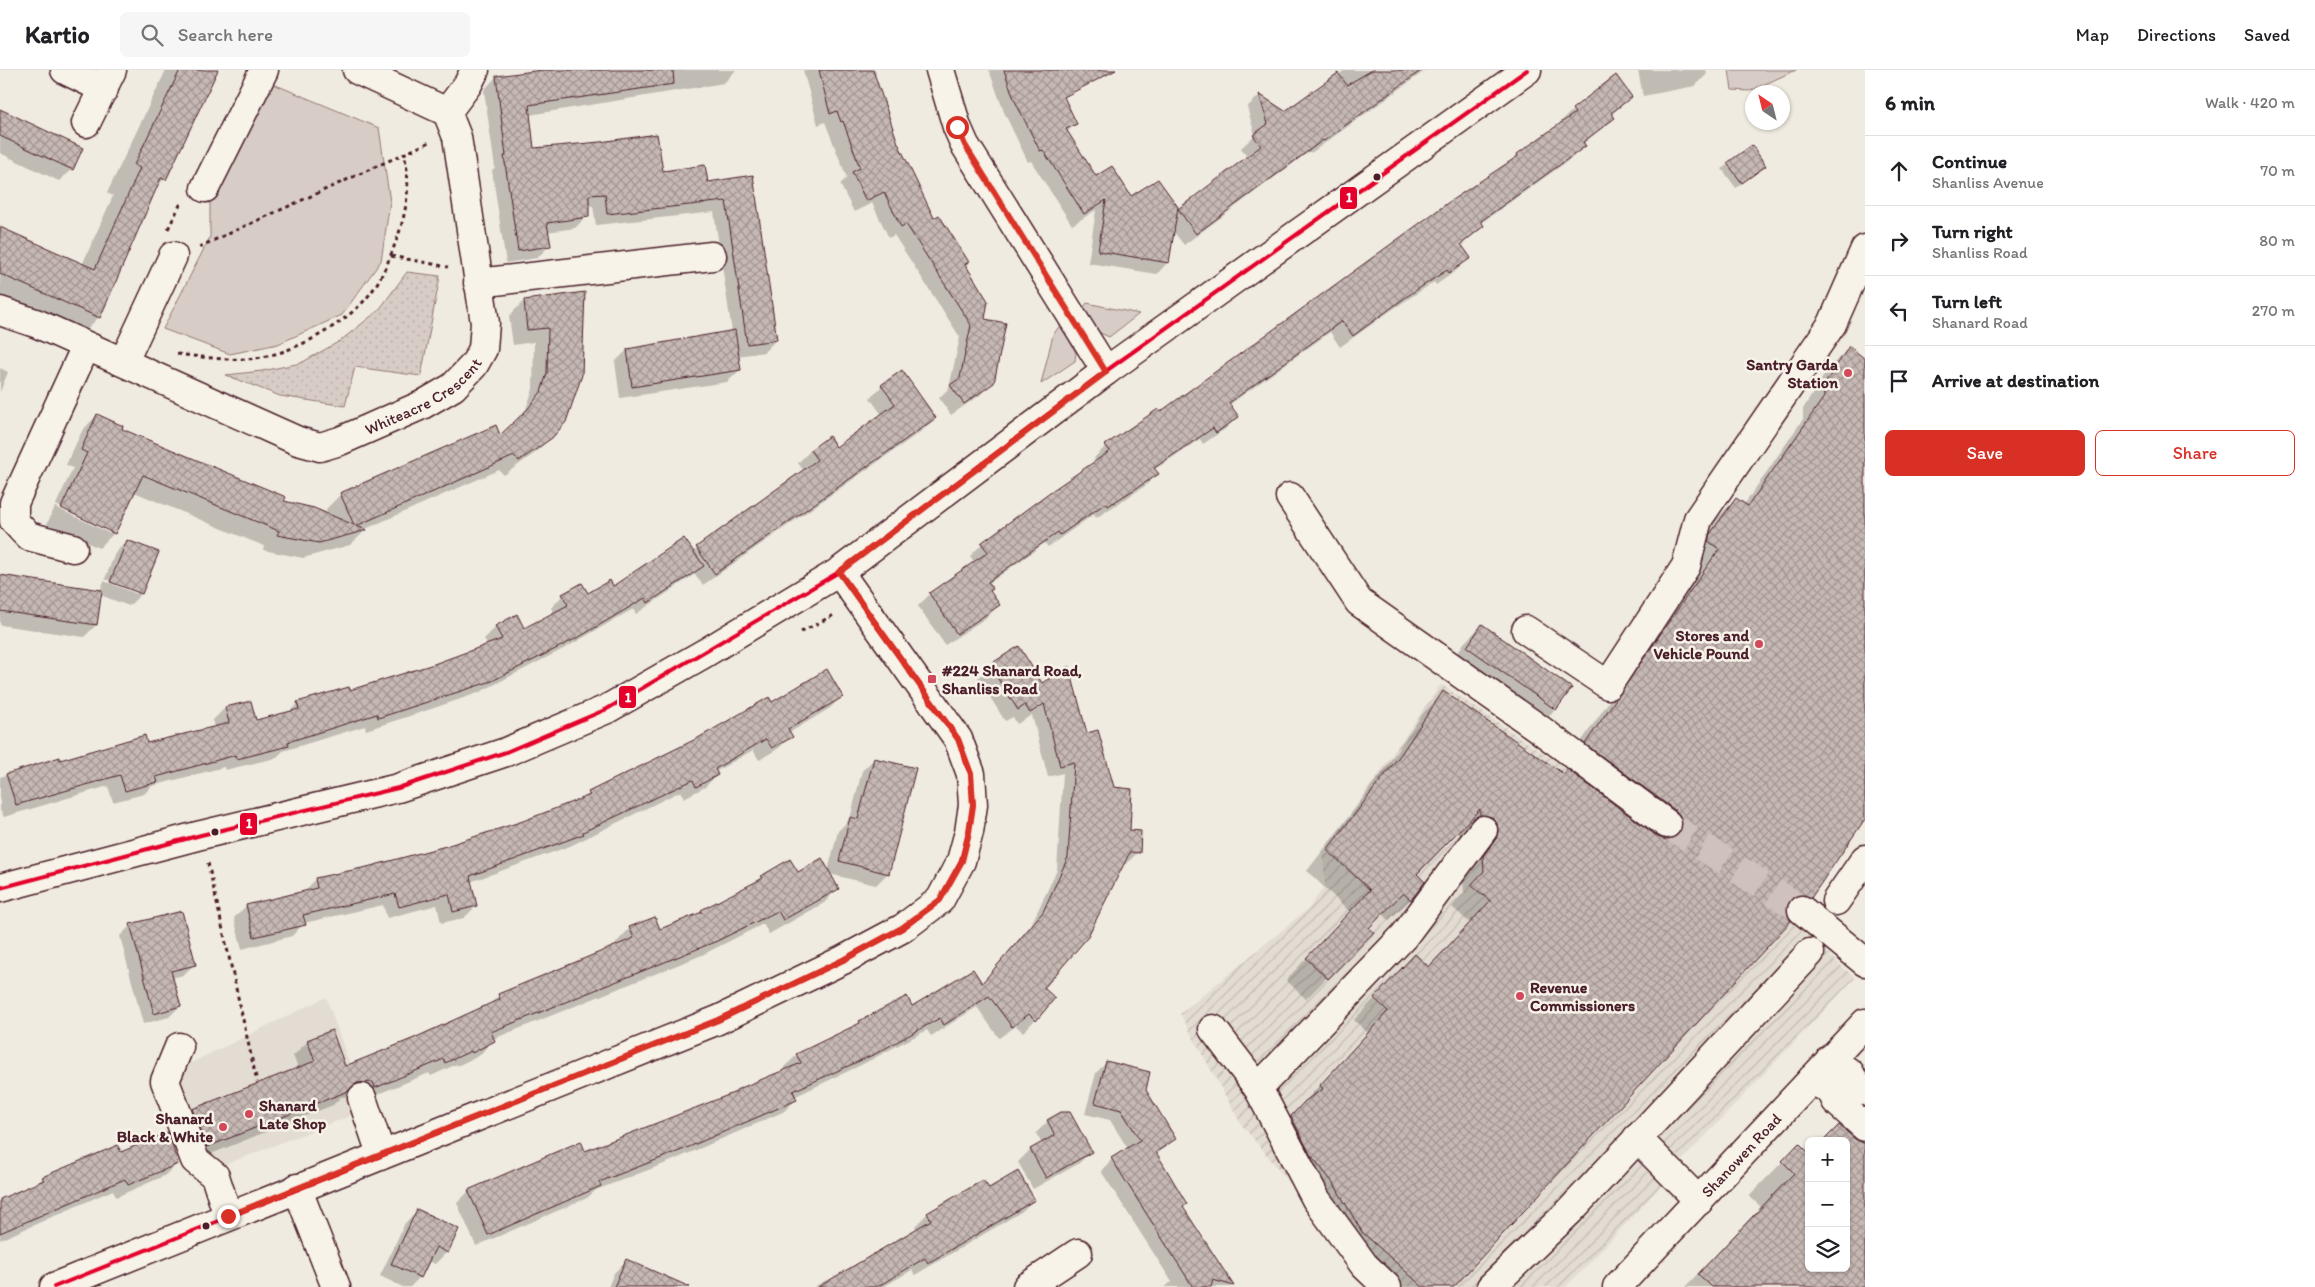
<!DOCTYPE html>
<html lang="en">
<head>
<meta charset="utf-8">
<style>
	body { margin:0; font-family:Itim,sans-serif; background:#f6f6f6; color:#202124 }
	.controls { position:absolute; right:15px; bottom:15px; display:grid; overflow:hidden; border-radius:8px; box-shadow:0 1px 4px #0004 }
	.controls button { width:45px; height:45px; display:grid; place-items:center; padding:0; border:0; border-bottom:1px solid #e0e0e0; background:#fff; color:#202124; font:25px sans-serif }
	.compass { position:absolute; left:1745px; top:15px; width:45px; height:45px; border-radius:50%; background:#fff; box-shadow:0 1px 4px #0004; rotate:325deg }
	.stop { position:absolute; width:15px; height:15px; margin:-11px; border:4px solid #d93025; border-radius:50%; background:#fff }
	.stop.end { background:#d93025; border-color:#fff; box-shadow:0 1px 5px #0008 }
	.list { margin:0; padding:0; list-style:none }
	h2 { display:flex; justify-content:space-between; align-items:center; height:65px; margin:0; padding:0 20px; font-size:21px }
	h2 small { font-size:16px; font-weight:400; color:#757577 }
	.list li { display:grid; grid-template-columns:32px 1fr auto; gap:15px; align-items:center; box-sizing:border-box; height:70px; padding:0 20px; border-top:1px solid #e0e0e0 }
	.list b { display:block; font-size:19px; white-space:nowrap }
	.list p { margin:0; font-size:16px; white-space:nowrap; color:#757577 }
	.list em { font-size:16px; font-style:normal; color:#757577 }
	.actions { display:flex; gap:10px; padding:15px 20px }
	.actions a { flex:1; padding:11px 0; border:1px solid #d93025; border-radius:8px; text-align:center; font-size:18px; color:#d93025 }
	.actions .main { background:#d93025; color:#fff }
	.icon { flex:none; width:28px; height:28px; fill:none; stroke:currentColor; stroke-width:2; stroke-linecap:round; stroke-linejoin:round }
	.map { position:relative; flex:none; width:1865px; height:1217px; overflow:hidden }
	header { display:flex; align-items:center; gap:30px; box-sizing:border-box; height:70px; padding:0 25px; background:#fff; border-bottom:1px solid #e0e0e0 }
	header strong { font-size:24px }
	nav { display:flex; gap:28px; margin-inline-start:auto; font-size:18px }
	.search { width:350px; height:45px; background:#f6f6f6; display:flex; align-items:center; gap:12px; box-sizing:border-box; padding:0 18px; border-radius:8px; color:#757577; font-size:19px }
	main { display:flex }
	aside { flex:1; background:#fff }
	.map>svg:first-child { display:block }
</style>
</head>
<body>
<header>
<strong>Kartio</strong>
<div class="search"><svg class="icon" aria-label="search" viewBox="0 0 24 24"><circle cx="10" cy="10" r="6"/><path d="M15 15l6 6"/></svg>Search here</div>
<nav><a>Map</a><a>Directions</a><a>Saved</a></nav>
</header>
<main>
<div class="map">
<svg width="1865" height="1217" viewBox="0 0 1865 1217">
	<defs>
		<pattern id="industrial-furrows" width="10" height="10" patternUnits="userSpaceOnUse" patternTransform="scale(1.25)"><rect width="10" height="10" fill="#e3dcd2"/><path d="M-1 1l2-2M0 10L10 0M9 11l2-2" fill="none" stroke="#c4bcb4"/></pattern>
		<pattern id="park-dots" width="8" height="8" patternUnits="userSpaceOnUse" patternTransform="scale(1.25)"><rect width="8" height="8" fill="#d8cdc6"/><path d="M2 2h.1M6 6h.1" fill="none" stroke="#bbb0aa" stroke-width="1.8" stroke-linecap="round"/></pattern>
		<pattern id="building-cross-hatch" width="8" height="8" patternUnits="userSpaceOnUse" patternTransform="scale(1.25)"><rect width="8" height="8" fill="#c6b8b3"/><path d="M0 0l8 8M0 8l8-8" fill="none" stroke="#a39592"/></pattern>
	</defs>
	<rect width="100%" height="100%" fill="#f0ebe0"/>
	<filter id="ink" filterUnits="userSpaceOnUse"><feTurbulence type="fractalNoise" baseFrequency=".02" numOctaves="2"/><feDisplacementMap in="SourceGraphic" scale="10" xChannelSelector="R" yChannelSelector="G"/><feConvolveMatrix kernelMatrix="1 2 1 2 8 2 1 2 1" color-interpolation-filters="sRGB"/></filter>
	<g filter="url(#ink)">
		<!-- built -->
		<path fill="#e3dcd2" d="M326 927 366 1040 190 1108 156 1010Z"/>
		<!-- industrial -->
		<path fill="url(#industrial-furrows)" d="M1441 614 1792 851 1855 908 1675 1098 1660 1117 1579 1204 1565 1217H1376L1241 1054 1180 944 1309 838 1325 815 1323 784Z"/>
		<!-- grass -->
		<path fill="#d8cdc6" stroke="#917678" d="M1729 0H1796L1750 21 1732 20Z
			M271 13 379 58 390 132 381 191 342 245 278 274 230 284 163 259 210 167V127Z
			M1087 233 1139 244 1109 267 1096 261 1083 238Z
			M1061 254 1076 283 1075 291 1041 314 1053 265Z"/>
		<!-- park -->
		<path fill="url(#park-dots)" stroke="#917678" d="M407 202 440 206 421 306 355 297 345 336 280 326 226 305 262 301 301 293 340 271 379 240Z"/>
		<!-- shadow -->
		<path fill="#0003" fill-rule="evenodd" d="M166 0H217L164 109 155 119 99 247 71 275 0 244V159L82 195 113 126 107 123Z
			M545 0H736L724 13 529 45 533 79 707 113 752 106 776 270 764 282 737 286 740 300 727 312 620 328 615 292 627 280 732 262 714 142 596 155 593 136H588L587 146 575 158 547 162 549 176 537 188 506 193 492 100 495 98 484 20 496 7Z
			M803 0H875L876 4 874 6 897 74 934 150 964 195 983 250 992 312 980 325 951 345 939 328 949 318 960 267 894 165 889 168 872 133 854 142 840 114 847 108 825 52 818 55Z
			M989 0H1057L1063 28 1076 53 1067 62 1096 108 1131 128 1176 143 1248 87 1241 78 1255 65 1247 37 1259 26 1285 42 1345 0H1426L1311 83 1310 81 1184 175 1173 161 1168 192 1157 204 1088 193 1096 140 1072 155 1031 91 1028 92 1004 42Z
			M1638 0H1706L1707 4 1695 16 1643 26Z
			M1631 27 1611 45 1613 48 1583 74 1584 76 1572 88 1481 153 1483 156 1461 176 1469 188 1457 200 1436 215 1434 212 1393 239 1340 277 1330 262 1229 335 1237 347 1225 359 1203 374 1200 369 1154 400 1157 404 1145 416 1096 448 1094 444 1048 477 1045 473 988 514 989 521 999 535 987 547 945 575 918 536 930 524 975 493 970 486 982 474 1097 392 1094 388 1106 376 1160 344 1508 95 1517 85 1562 54 1560 52 1573 40Z
			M0 41 72 99 59 111 0 83Z
			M1728 94 1765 96 1736 118 1722 99Z
			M584 223 551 367 535 383 504 405 499 400 363 460 365 461 350 475 303 488 263 480 264 476 134 422 114 463 99 478 47 454 73 398 66 395 82 361 97 345 120 359 283 432 328 446 326 439 341 424 499 367 526 339 533 319 534 272 513 275 509 246 524 231ZM56 435 109 460V463L55 437Z
			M1849 278 1865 290V747L1810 827 1452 1217H1379L1284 1054 1368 963 1354 950 1415 886 1428 898 1470 853 1452 837 1464 823 1463 808 1472 768 1460 766 1459 759 1416 804 1423 812 1410 830 1389 850 1382 843 1368 858 1372 862 1306 929 1286 910 1350 842 1307 801 1380 706 1423 643 1443 623 1662 770 1656 762 1565 695 1699 501 1688 492 1690 486 1715 450 1736 429 1744 435 1803 349V339L1828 299Z
			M0 298 8 302 0 322Z
			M882 316 935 348 923 360 703 515 695 504 636 544 633 539 567 577 478 623 428 640 366 660 365 656 283 681 276 688 225 700 224 697 152 716 144 724 113 732 108 716 4 747 0 740V707L59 689V691L146 675 215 658 213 650 225 638 255 651 288 643 298 633 349 622 488 576 484 569 496 557 523 559 554 543 551 538 563 525 582 514 588 525 613 518 693 482 804 401 798 393 810 381 829 368 836 379 882 345 870 328Z
			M127 471 157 483 141 524 129 536 100 525 96 555 84 567 0 555V507L100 521 104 511 137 524V521L105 509 115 483Z
			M1482 555 1571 618 1555 640 1537 658 1449 596 1464 573Z
			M990 596 1041 615 1086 665 1113 718 1138 782 1126 794H1122L1042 918 1035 950 1023 962 1016 956 999 968 977 937 931 966 927 960 863 994 794 1027 796 1030 783 1042 669 1092 596 1120 587 1128 476 1176 457 1133 469 1121 585 1083 733 1025 736 1021 786 1001 784 997 797 985 855 957 860 952 912 938 981 914 1031 855 1057 800 1063 703 1048 707 1032 645 1017 654 1013 647 1005 651 978 608Z
			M842 626 830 638 789 663 791 666 779 678 759 690 753 680 715 702 717 705 705 717 684 728 681 721 570 776 470 812 476 836 464 848 441 853 437 835 387 848 383 835 304 853 292 866 242 879 234 848 246 836 304 823 315 809 367 798 447 777 524 752 585 728 589 723 772 633Z
			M874 689 888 803 876 815 829 804 838 818 824 833 769 864 763 854 702 885 493 969 480 985 457 996V994L431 1006 429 1003 361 1031 358 1026 341 1027 333 1035 193 1091 179 1054 193 1040 299 999 293 986 308 971 345 997 488 936 499 925 617 876 616 873 630 858 659 860 698 844 755 814 762 807 828 801 838 761 850 749 862 701Z
			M131 855 195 894 183 905 172 908 180 936 169 947 143 954 120 866Z
			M1107 992 1144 1020 1175 1069 1156 1085 1182 1137 1232 1216 1231 1217H1164L1172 1212 1101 1101 1112 1089 1128 1079 1110 1050 1085 1044 1096 1003Z
			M1048 1051 1091 1082 1078 1094 1033 1119 1018 1092 1030 1080 1042 1074 1036 1063Z
			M1854 1070 1865 1075V1217H1685L1761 1137 1749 1126 1799 1075 1809 1198H1846Z
			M120 1084 177 1094 164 1106 116 1127 113 1120 0 1170V1130L36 1114 43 1108Z
			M983 1111 988 1120 1034 1130 1021 1142 915 1205 912 1200 883 1217H814L828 1209 829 1212 917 1160 915 1156 927 1144Z
			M417 1141 447 1182 435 1194 428 1191 420 1207 410 1217H403L380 1206 405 1153Z
			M627 1190 680 1217H608L614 1203Z"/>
		<!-- building -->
		<path fill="url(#building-cross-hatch)" stroke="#4a1f2b" d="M180 0H218L166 110 161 108 100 248 0 204V157L95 199 140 98 134 95Z
			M542 0H673L674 14 529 35 534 78 600 72 657 64 663 101 705 95 708 112 753 105 777 270 747 274 726 131 607 144 605 124 589 125V147L547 153 551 176 518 181 504 86H506L496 6Z
			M819 0H873L898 73 934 148 939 145 969 192 965 194 988 231 985 249 1006 253 994 313 964 334 950 315 960 308 971 255 906 154 901 157 884 122 866 131 852 102 860 98 843 51 841 52 837 41 830 44Z
			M1004 0H1116L1064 27 1077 54 1066 59 1096 106 1112 96 1131 126 1158 109 1178 137 1169 193 1098 181 1106 130 1084 144 1043 80 1040 81 1014 29Z
			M1372 0H1422L1324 71 1323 70 1196 164 1178 139 1261 76 1253 65 1268 54 1259 24 1285 41 1338 3 1347 15Z
			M1616 5 1632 27 1611 43 1615 48 1583 72 1586 76 1481 151 1484 156 1461 174 1471 188 1449 203 1447 200 1406 227 1353 266 1342 251 1229 333 1239 347 1216 363 1213 358 1154 398 1159 404 1108 436 1106 433 1060 465 1058 462 988 512 993 519 990 521 1000 535 957 564 929 523 988 482 981 473 1050 422 1110 381 1105 375 1158 339 1160 342 1449 132 1518 86 1517 84 1575 43 1572 39Z
			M0 39 83 78 73 100 0 66Z
			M1752 75 1766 96 1742 113 1727 93Z
			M585 222 582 305 566 352 552 368 519 391 514 386 356 456 367 460 319 473 277 465 279 461 143 405 115 464 61 438 87 383 81 380 97 344 123 356 122 359 286 427 284 431 314 438 354 455 340 423 496 355 500 365 527 340 541 322 547 303 548 258 527 260 524 230Z
			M735 260 741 300 632 317 627 279Z
			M1849 276 1865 289V749L1811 828 1804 825H1797L1790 830 1787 838V845L1791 851 1454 1217H1423L1362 1162 1334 1114 1310 1084 1291 1046 1305 1031 1323 1019 1320 1015 1388 941 1374 928 1415 884 1429 897 1490 831 1471 815 1484 801 1483 786 1496 769 1498 762 1497 754 1492 747 1480 745V739L1417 804 1425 812 1411 830 1403 823 1369 858 1374 862 1328 909 1306 888 1370 820 1327 780 1401 684 1443 621 1564 704 1567 699 1658 767 1666 770 1674 768 1679 764 1683 755 1681 747 1676 741 1585 674 1719 479 1708 471 1710 464 1736 428 1748 436 1824 327 1823 317Z
			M902 300 936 348 715 504 696 477 817 390 810 380 829 366 836 377 895 334 881 315Z
			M684 468 704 496 648 533 645 528 581 566 492 611 378 648 377 644 288 672 289 676 237 689 236 685 156 707 158 712 125 721 120 705 16 735 6 704 60 687V690L145 665 147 673 229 653 225 637 251 631 256 650 299 639 297 632 349 617 350 620 434 594 502 569 495 556 517 544 524 558 568 535 562 524 582 513 588 523 610 510 613 516Z
			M127 470 159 482 142 524 110 512Z
			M0 505 102 520 97 555 0 541Z
			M1482 554 1572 618 1556 640 1467 577Z
			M1019 576 1042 613 1069 596 1087 663 1098 660 1114 717 1132 719 1130 760 1141 761 1140 783 1130 782 1087 868 1044 918 1055 928 1036 951 1029 944 1012 957 989 926 944 955 940 948 877 983 793 1021 797 1030 682 1080 599 1112 601 1116 488 1165 468 1120 581 1071 585 1081 736 1022V1020L801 993 796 984 860 953 859 951 907 926 912 936 973 899 982 913 1043 842 1068 787 1074 692 1060 696 1044 634 1030 643 1025 635 1018 640 989 595Z
			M827 599 843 627 788 659 793 667 772 678 766 669 715 699 718 705 696 717 693 710 583 762 584 764 470 806 477 836 453 842 449 824 399 837 395 824 303 845 306 855 254 867 246 835 317 818 315 808 367 797 446 776 523 751 590 725 588 722 698 668 769 627 772 632Z
			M874 688 916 698 889 804 839 791 850 747 858 749Z
			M822 788 839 819 783 850 778 841 717 871 491 962 495 971 472 983 471 981 445 993 444 989 375 1018 373 1012 357 1013 348 1021 207 1077 192 1039 315 991 307 970 332 960 345 996 412 969 500 929 498 924 634 868 629 857 655 847 660 859 702 842 701 840 763 808 761 806 790 789 798 802Z
			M182 841 196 895 171 901 181 936 154 944 130 854Z
			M1106 991 1150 1002 1146 1020 1176 1069 1156 1082 1187 1134 1183 1137 1234 1216 1213 1210 1211 1217H1193L1111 1088 1140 1070 1121 1040 1095 1033Z
			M1061 1042H1070L1092 1082 1046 1108 1030 1079 1055 1065 1047 1050Z
			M1839 1055 1855 1069 1865 1074V1217H1712L1698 1204 1794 1103 1782 1091 1799 1073 1809 1083V1198H1846V1071H1823Z
			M168 1062 178 1094 128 1115 125 1109 0 1163V1129L44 1110 42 1107 118 1075 121 1082Z
			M1018 1101 1035 1130 928 1193 925 1188 877 1217H818L931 1150 927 1143 983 1110 989 1118Z
			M417 1139 459 1159 448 1183 436 1177 421 1208 391 1194Z
			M626 1189 690 1217H614Z"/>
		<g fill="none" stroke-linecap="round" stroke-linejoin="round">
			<!-- minor-tunnel -->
			<path stroke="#cfc2bc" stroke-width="28" stroke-dasharray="28 14" stroke-linecap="butt" d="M1667 754 1802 840"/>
			<!-- minor casing -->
			<g stroke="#4a1f2b" stroke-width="31">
				<g id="minor">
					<path d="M65 0 104 19"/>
					<path d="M940 0 957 57 965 75 1106 301"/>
					<path d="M447 42 468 14 475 0"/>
					<path d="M86 53 112 0"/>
					<path d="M205 118 264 0"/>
					<path d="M478 213 712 186"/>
					<path id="s1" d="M0 241 38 254 298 371 320 377 340 371 422 335 453 317 474 295 483 279 485 253 457 67 447 42 357 0"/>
					<path d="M124 291 173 186"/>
					<path d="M1290 427 1359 532 1538 658 1667 754"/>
					<path d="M73 478 28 466 14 451V433L86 276"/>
					<path d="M1526 560 1608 615 1686 496 1698 449 1832 254 1865 179"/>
					<path d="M0 818 201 765 398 718 506 682 607 639 705 583 839 502 1106 301 1527 0"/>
					<path d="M1836 831 1865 789"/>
					<path d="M1802 840 1865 892"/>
					<path d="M1213 959 1258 1018 1316 1129 1364 1195 1387 1217"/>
					<path d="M179 977 165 1011 195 1090 215 1106 228 1146"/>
					<path d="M1830 989 1850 1003 1854 1011 1865 1021"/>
					<path d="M1812 1009 1832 1022 1836 1031 1865 1057"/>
					<path d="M1258 1018 1404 866 1483 760"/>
					<path d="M362 1028 381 1084"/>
					<path d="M1637 1068 1699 1131"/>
					<path d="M297 1118 336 1217"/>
					<path d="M54 1217 718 950 843 890 903 858 940 830 961 791 969 762 973 735 971 704 958 669 839 502"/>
					<path d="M1027 1217 1078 1183"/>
					<path d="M1491 1217 1570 1141 1810 883"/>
					<path id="s2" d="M1617 1217 1865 953"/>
				</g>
			</g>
			<!-- path -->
			<path stroke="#4a1f2b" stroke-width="3" stroke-dasharray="4 4" stroke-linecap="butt" d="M168 159 182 131
				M199 177 430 72
				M391 186 448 197
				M177 284C200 287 223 290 246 289 287 287 336 260 364 231 379 215 388 193 395 174 406 146 412 114 404 84
				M801 562 836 544
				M208 793 257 1012
				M274 1051 277 1059"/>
			<!-- minor -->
			<use href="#minor" stroke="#f7f3e8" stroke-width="28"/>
			<!-- bus-1 casing -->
			<g stroke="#f7f3e8" stroke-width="8">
				<path id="bus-1" d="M0 818 201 765 398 718 506 682 607 639 839 502 1106 301 1527 0
					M54 1217 718 950 843 890 903 858 940 830 961 791 969 762 973 735 971 704 958 669 839 502"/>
			</g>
			<!-- bus-1 -->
			<use href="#bus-1" stroke="#e4002b" stroke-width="4"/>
		</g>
	</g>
	<g fill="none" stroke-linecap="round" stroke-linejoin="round" filter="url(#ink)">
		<!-- route -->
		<path stroke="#d93025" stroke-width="6" d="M228 1146 718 950 843 890 902 858 940 830 962 791 969 762 973 735 971 704 958 669 839 502 1106 302 965 75 957 57"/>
	</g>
	<!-- markers -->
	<g fill="#4a1f2b" stroke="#f7f3e8" stroke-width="2">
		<circle cx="1377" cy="107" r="4.5"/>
		<circle cx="215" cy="762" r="4.5"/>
		<circle cx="206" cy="1156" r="4.5"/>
	</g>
	<g fill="#d1495b" stroke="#f7f3e8" stroke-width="2">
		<circle cx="1848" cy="303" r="5"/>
		<circle cx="1759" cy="574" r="5"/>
		<rect x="927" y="604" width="10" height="10" rx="2.5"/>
		<circle cx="1520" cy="926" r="5"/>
		<circle cx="249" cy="1044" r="5"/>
		<circle cx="223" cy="1057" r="5"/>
	</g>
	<g text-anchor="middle" stroke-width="5" stroke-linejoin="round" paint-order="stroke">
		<!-- poi labels -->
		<g font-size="16" font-weight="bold" fill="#4a1f2b" stroke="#f7f3e8" text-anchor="end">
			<text x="1838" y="300">Santry Garda<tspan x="1838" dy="18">Station</tspan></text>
			<text x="1749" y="571">Stores and<tspan x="1749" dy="18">Vehicle Pound</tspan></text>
			<text x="942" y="606" text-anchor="start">#224 Shanard Road,<tspan x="942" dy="18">Shanliss Road</tspan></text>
			<text x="1530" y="923" text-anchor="start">Revenue<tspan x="1530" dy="18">Commissioners</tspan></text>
			<text x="259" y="1041" text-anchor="start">Shanard<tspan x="259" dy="18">Late Shop</tspan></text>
			<text x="213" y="1054">Shanard<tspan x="213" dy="18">Black &amp; White</tspan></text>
		</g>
		<!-- street labels -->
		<g font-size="16" fill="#4a1f2b" stroke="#f7f3e8">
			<text dy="6" stroke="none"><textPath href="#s1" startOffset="464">Whiteacre Crescent</textPath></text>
			<text dy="6" stroke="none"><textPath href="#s2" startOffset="181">Shanowen Road</textPath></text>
		</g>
	</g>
	<g stroke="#f7f3e8" stroke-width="2">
		<rect x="1339" y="116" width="19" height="24" rx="5" fill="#e4002b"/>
		<rect x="618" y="615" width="19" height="24" rx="5" fill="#e4002b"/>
		<rect x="239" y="742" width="19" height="24" rx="5" fill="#e4002b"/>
	</g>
	<g font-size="14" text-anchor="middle" font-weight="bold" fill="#fff">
		<text x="1349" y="132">1</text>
		<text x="628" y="632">1</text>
		<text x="249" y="758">1</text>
	</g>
</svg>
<div class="controls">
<button>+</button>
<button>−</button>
<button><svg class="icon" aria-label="layers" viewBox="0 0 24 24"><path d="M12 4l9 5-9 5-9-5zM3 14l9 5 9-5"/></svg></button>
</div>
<svg class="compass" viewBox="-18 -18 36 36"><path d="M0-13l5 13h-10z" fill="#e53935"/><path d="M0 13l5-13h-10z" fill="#757577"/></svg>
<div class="stop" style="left:957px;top:57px"></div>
<div class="stop end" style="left:228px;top:1146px"></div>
</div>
<aside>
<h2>6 min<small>Walk · 420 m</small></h2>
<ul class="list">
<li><svg class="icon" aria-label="ahead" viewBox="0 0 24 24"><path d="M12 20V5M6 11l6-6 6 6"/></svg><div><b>Continue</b><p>Shanliss Avenue</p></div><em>70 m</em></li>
<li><svg class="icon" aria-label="right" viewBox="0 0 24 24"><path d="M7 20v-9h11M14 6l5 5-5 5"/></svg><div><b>Turn right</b><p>Shanliss Road</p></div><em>80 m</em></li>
<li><svg class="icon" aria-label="left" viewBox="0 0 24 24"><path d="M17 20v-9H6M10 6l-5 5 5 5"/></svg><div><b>Turn left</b><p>Shanard Road</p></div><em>270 m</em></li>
<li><svg class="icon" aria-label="arrive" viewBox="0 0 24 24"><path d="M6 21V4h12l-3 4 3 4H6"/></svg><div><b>Arrive at destination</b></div></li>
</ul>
<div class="actions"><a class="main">Save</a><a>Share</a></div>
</aside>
</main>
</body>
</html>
